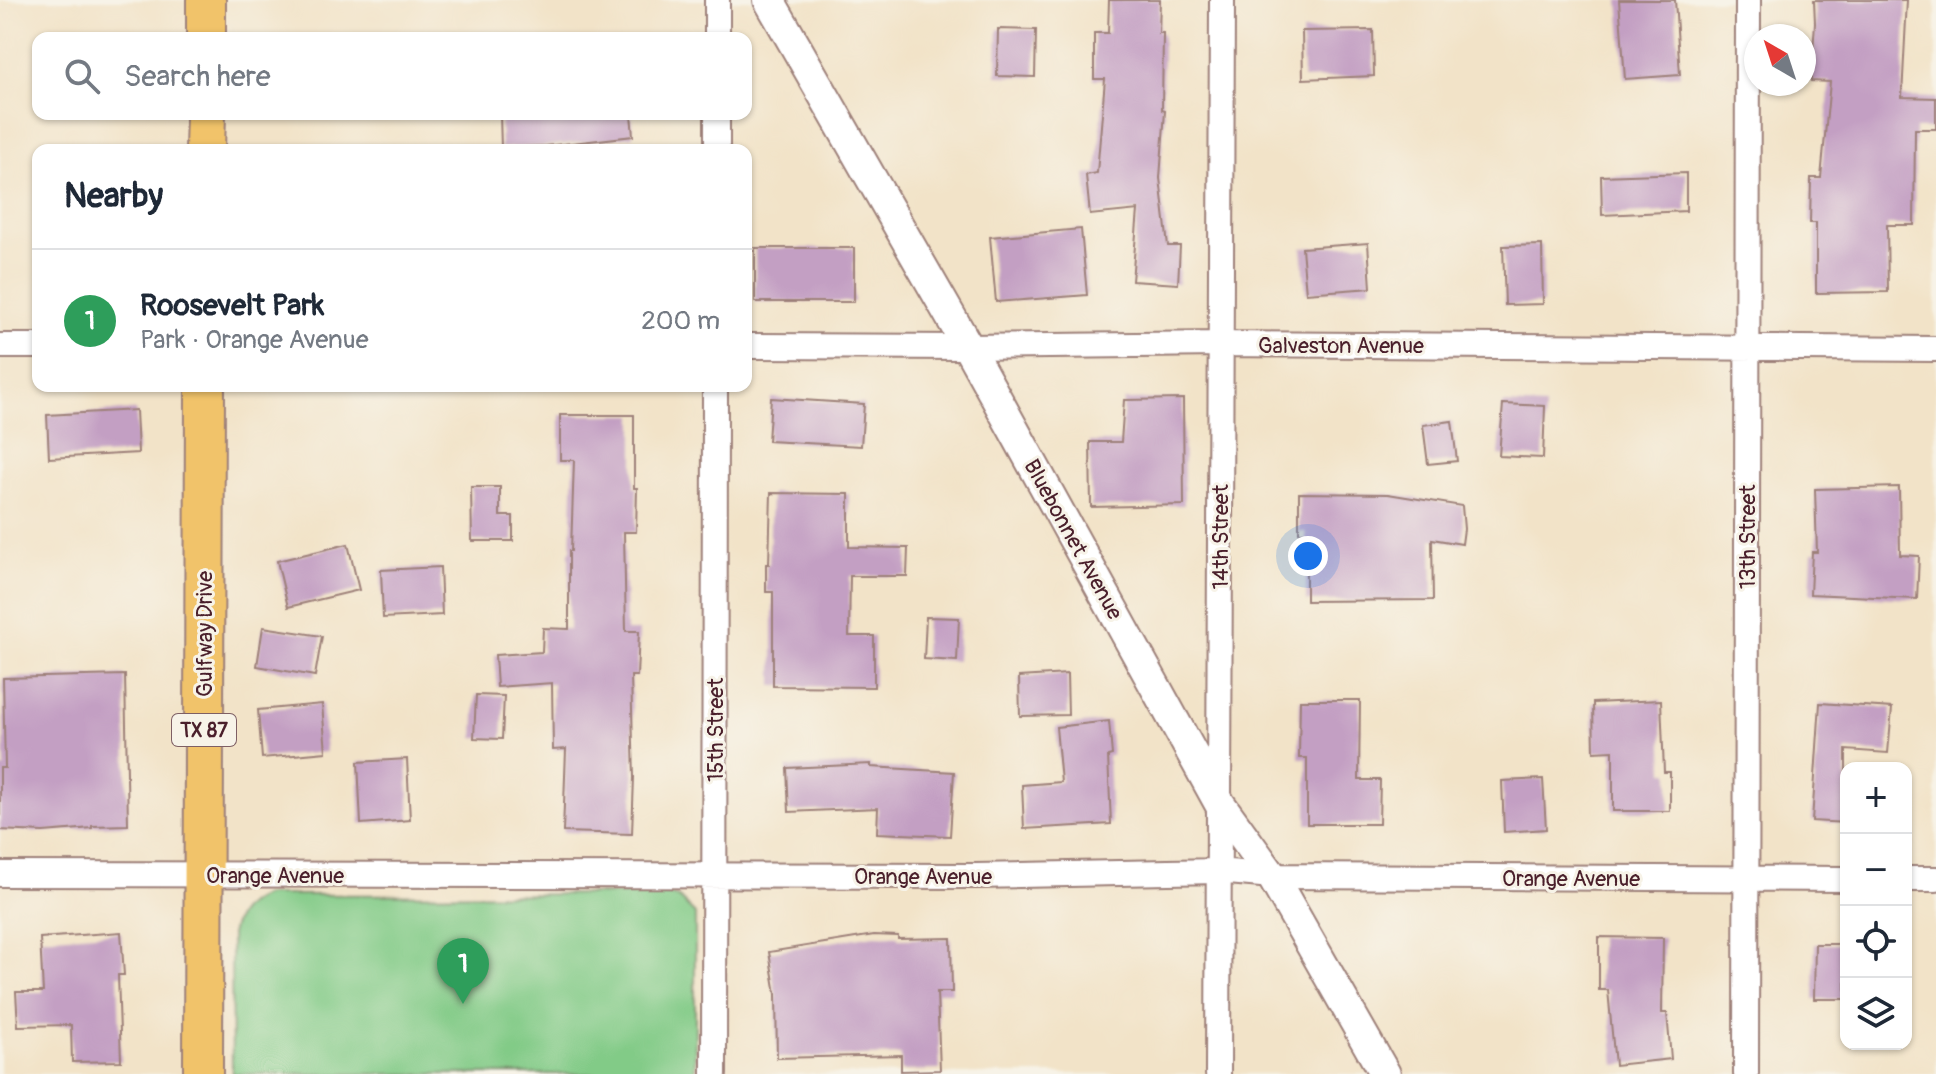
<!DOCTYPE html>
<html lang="en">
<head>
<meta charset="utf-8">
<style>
	body { margin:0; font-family:Pangolin,sans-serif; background:#f2f2f3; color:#1f2937 }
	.controls { position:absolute; right:24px; bottom:24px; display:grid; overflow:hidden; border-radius:16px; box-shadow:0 2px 6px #0004 }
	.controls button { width:72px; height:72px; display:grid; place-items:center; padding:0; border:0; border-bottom:2px solid #e0e1e3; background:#fff; color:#1f2937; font:40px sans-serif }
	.compass { position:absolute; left:1744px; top:24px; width:72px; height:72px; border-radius:50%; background:#fff; box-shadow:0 2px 6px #0004; rotate:321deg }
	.you { position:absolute; left:1308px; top:556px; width:28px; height:28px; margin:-20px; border:6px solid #fff; border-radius:50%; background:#1a73e8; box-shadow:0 0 0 12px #1a73e833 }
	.badge { display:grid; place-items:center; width:52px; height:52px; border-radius:50%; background:#1f6fb2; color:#fff; font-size:26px; font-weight:700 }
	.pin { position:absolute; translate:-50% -66px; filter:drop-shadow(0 2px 4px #0008) }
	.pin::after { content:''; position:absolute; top:42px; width:28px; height:24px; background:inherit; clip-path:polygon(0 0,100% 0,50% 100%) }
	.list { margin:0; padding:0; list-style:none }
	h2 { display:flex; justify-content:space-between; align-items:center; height:104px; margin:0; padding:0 32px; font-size:34px }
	h2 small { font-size:26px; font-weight:400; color:#747a83 }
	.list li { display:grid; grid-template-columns:52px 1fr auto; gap:24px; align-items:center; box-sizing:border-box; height:144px; padding:0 32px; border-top:2px solid #e0e1e3 }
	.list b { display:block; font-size:30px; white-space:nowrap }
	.list p { margin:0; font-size:26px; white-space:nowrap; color:#747a83 }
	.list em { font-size:26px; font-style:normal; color:#747a83 }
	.icon { flex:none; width:44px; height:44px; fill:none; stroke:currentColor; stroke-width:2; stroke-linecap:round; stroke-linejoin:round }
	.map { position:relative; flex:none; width:1936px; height:1074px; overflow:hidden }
	.search { position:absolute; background:#fff; box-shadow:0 2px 6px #0004; left:32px; top:32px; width:720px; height:88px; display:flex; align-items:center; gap:20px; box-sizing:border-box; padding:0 28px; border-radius:16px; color:#747a83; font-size:30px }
	.panel { position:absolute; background:#fff; box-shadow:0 2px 6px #0004; left:32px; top:144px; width:720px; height:248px; border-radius:16px }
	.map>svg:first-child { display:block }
</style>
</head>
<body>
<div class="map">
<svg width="1936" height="1074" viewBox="0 0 1936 1074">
	<rect width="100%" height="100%" fill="#f7f3e8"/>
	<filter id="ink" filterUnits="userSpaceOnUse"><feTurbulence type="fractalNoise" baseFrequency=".0125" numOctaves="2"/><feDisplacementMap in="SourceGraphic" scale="16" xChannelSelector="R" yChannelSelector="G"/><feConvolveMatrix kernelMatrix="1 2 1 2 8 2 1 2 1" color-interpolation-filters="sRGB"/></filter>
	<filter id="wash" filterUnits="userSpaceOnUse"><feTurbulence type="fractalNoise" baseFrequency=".006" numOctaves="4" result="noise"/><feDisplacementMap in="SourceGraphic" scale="32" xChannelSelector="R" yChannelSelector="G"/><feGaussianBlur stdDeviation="1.8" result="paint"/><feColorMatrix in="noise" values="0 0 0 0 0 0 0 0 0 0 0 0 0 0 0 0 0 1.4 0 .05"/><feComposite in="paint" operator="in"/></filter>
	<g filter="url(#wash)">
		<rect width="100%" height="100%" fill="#f2e3c8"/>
		<!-- green -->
		<path fill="#82cb87" stroke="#667559" stroke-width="2" d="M667 894 679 898 695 914V1074H232L231 934C236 912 245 904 266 895Z"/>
		<g id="blocks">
			<!-- building -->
			<path fill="#c39fc3" d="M1109 0H1160L1159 33H1163L1162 110 1165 111 1160 178 1168 246H1180L1178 284 1132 281 1138 210 1090 215 1086 175 1097 173 1105 79H1094V33H1108Z
				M1619 0H1675L1680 75 1625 79Z
				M1814 0H1907L1902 97 1936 98V129H1915L1914 225H1887L1888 292 1816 293V223H1810L1811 178H1821L1830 82 1811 81 1815 23Z
				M998 29 1036 30 1035 77 997 76Z
				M1373 30 1374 76 1303 79 1302 31Z
				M500 114H631L633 136 546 146 501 148Z
				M1686 173V211L1602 215 1601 176Z
				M1081 229 1087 295 996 302 990 237Z
				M1368 243 1371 288 1306 293 1302 248Z
				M1542 245 1543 304 1505 305 1503 246Z
				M755 248H854V302H755Z
				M771 398 864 404 861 446 768 441Z
				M1183 399 1184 505 1091 507 1090 442H1121L1124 400Z
				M1503 404 1545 406 1543 458 1499 456Z
				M136 410 138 453 49 458 47 415Z
				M560 415H634V488H637L636 532H624L626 631H639L637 676H631L634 777 632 834 563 832 566 749 553 750 552 683 497 687 495 655 542 652 543 628 569 629V551H571L574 460H560Z
				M1452 421 1457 461 1428 464 1423 425Z
				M471 487H500V516H513V541H472Z
				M1899 487 1900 555 1919 556 1917 599 1810 594 1812 552H1817L1815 489Z
				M771 493 849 494V547L908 548 907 576H850L849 636H874V687L773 686V592H766V564H769Z
				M1299 493 1388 494 1462 506 1464 529 1462 544 1432 539 1433 600 1306 601V532H1299Z
				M348 544 359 590 288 607 277 561Z
				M440 567 442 615 383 618 381 570Z
				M926 617 959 618 957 661 924 659Z
				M263 627 322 636 315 676 257 666Z
				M1067 674 1068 715 1020 716 1019 677Z
				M125 675 128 825 92 826V828L43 832 0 830V768H5L3 678Z
				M476 695 504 696 502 739 474 738Z
				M1300 700H1360L1359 780H1380L1379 824H1307V758H1299Z
				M1661 700 1664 772H1670V811H1613V751L1594 752 1593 703Z
				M1820 703 1892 708 1888 753 1846 750V823L1812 821Z
				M322 704 326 752 262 758 258 710Z
				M1109 721 1112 755 1108 756 1111 824 1024 829 1022 785 1061 782 1056 727Z
				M407 759 410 820 361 824 358 762Z
				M871 764V767L954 772 950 836 877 833 878 808 789 812 787 768Z
				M1543 779 1546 829 1504 832 1502 781Z
				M121 932 124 975H118L121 1061 72 1062 71 1025 18 1026 16 992H43L40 938Z
				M874 935 898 936V939L951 938 952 992H937L940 1070 901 1071V1055L777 1058 776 994 769 952Z
				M1599 937 1663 938 1662 1013H1667L1671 1059 1615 1065 1608 990H1599Z
				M1815 944H1846V999H1814Z"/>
		</g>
	</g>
	<g filter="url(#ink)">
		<use href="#blocks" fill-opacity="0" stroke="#9e817a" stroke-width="2"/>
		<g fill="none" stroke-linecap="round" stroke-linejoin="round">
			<!-- minor casing -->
			<g stroke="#9e817a" stroke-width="28">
				<path id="minor" d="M717 38V0
					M717 150V114
					M0 346H38
					M746 346 968 347 1221 344 1936 349
					M0 874 976 876 1218 871 1272 876 1846 879
					M1906 879H1936
					M714 1074 715 386
					M1218 1074 1222 0
					M1746 1074 1748 0"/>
			</g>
			<!-- tertiary casing -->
			<g stroke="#9e817a" stroke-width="34">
				<path id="tertiary" d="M769 0 968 347 1220 804 1272 876 1385 1074"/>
			</g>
			<!-- primary casing -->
			<g stroke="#9e817a" stroke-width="42">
				<path id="primary" d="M206 38V0
					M205 150 206 114
					M203 1074 205 386"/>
			</g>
			<!-- minor -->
			<use href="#minor" stroke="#fff" stroke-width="24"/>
			<!-- tertiary -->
			<use href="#tertiary" stroke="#fff" stroke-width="30"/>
			<!-- primary -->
			<use href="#primary" stroke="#f1c36a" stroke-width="38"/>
		</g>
	</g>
	<g text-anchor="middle" stroke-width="6" stroke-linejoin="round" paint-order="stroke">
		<!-- shield labels -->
		<rect fill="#f7f3e8" stroke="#7e5f64" stroke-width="2" x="172" y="714" width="64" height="32" rx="6"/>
		<g font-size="20" font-weight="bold" fill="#4a1f2b">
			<text x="204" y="737">TX 87</text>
		</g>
		<!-- street labels -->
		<g font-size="22" fill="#4a1f2b" stroke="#f7f3e8">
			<text x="1341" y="353">Galveston Avenue</text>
			<text transform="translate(1220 537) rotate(-90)" y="8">14th Street</text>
			<text transform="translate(1747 537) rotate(-90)" y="8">13th Street</text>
			<text transform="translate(1074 539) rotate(61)" y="8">Bluebonnet Avenue</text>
			<text transform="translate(204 634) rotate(-90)" y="8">Gulfway Drive</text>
			<text transform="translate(715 730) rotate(-90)" y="8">15th Street</text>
			<text x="275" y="883">Orange Avenue</text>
			<text x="923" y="884">Orange Avenue</text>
			<text x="1571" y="886">Orange Avenue</text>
		</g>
	</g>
</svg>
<div class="controls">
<button>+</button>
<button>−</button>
<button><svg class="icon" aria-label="locate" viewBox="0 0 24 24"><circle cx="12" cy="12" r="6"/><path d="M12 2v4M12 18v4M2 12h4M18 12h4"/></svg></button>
<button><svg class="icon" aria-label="layers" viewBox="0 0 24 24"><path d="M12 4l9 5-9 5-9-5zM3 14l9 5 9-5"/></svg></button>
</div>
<svg class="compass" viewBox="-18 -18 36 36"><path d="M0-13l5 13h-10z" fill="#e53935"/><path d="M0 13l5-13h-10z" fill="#747a83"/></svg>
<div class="you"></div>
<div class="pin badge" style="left:463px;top:1004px;background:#2e9e5b">1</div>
<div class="search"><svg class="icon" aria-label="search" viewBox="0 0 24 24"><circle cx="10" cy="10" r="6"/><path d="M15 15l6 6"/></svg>Search here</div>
<section class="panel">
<h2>Nearby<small></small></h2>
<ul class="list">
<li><span class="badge" style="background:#2e9e5b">1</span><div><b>Roosevelt Park</b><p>Park · Orange Avenue</p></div><em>200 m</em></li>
</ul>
</section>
</div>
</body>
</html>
